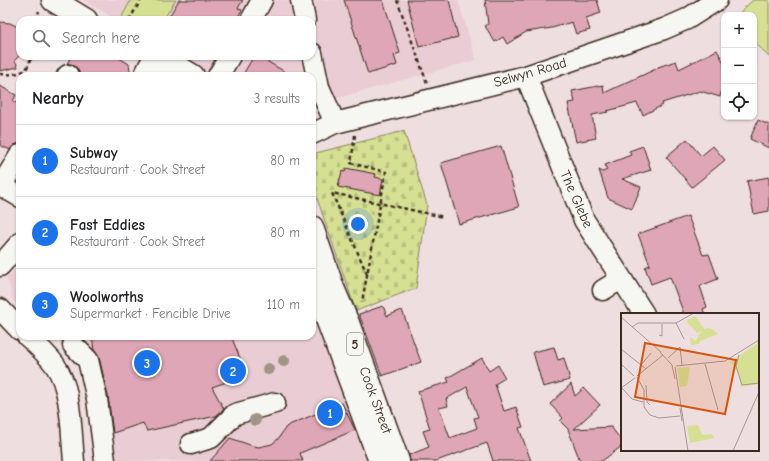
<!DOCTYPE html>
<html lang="en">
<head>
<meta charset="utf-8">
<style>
	body { margin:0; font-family:"Comic Neue",sans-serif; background:#f6f6f6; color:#202124 }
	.controls { position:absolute; right:12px; top:12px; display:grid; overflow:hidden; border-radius:8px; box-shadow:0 1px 3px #0004 }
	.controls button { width:36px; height:36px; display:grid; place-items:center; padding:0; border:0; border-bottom:1px solid #e0e0e0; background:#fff; color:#202124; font:20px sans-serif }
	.you { position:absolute; left:358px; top:224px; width:14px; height:14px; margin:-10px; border:3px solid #fff; border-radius:50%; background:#1a73e8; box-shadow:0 0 0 6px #1a73e833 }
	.badge { display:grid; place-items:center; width:26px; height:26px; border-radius:50%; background:#1a73e8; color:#fff; font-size:13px; font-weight:700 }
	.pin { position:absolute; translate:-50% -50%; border:2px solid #fff; box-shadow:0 1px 4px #0006 }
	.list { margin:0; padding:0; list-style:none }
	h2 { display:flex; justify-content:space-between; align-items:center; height:52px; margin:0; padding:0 16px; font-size:17px }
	h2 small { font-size:13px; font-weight:400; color:#757577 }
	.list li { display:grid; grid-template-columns:26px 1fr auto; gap:12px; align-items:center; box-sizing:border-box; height:72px; padding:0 16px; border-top:1px solid #e0e0e0 }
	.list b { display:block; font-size:15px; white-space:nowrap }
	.list p { margin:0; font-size:13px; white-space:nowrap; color:#757577 }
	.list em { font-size:13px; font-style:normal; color:#757577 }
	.icon { flex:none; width:22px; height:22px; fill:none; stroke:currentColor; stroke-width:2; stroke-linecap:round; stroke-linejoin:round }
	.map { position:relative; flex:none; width:769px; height:461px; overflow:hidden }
	.search { position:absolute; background:#fff; box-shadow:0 1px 3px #0004; left:16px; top:16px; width:300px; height:44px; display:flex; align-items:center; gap:10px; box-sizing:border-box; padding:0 14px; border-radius:12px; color:#757577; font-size:15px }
	.panel { position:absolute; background:#fff; box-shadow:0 1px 3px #0004; left:16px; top:72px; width:300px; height:268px; border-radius:12px }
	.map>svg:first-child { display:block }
</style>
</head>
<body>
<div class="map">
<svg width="769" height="461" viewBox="0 0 769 461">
	<defs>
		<pattern id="cemetery-stones" width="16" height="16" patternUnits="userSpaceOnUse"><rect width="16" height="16" fill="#d5e093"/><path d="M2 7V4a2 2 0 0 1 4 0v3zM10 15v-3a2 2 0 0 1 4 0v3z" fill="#b8c07e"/></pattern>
	</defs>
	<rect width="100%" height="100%" fill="#efdee0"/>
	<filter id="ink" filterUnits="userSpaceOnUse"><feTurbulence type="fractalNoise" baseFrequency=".025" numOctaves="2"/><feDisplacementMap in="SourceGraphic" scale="8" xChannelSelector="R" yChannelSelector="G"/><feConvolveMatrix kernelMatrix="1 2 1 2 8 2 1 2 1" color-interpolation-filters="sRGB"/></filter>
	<g filter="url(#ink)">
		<!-- built -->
		<path fill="#eacdd4" d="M83 0H131L120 20H117Z
			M176 0H458L476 60 312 105V76H212L204 72 200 73 177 56H312V20H163Z
			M20 264V307L14 303 7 278Z
			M312 306 372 461H96L88 382 73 356 61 339 57 336H312Z"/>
		<!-- cemetery -->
		<path fill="url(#cemetery-stones)" stroke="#888558" d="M404 131 427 205 416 288 356 311 312 184V154Z"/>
		<!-- park -->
		<path fill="#d5e093" stroke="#888558" d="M131 0H176L163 20H120Z
			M753 0H769V57L754 41V15H737Z"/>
		<!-- building -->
		<path fill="#dfa6b7" stroke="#3b2a1e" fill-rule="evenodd" d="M179 0H243L238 8 242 10 236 20H167Z
			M344 0H383L400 53 394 55 397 65 368 74Z
			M407 0H449L458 37 419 47Z
			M485 0H597L601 13 586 18 590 30 576 34 572 22 552 28 526 32 507 44 503 37 495 42 485 26 488 24Z
			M0 22 10 23 20 28V55L15 60 18 67 0 71Z
			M717 50 724 63V87L722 88 720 97 700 91 662 103 663 105 643 115 637 103 607 111 608 112 592 115 596 138 576 142 568 103 575 102 572 91 603 85 604 93 658 68V67L676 61 679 69Z
			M71 56H116L129 64 131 76H79V72L76 67 71 64H67Z
			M254 56H258L292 76H242Z
			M0 86 16 95 13 101 20 105V143L14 145 10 150 0 145Z
			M758 120 769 125V148L750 139Z
			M687 139 701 156 713 146 725 160 692 187 666 157Z
			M501 146 519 207 459 224 441 163Z
			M643 146 651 170 622 179 641 187 632 209 608 198 599 170 603 172 607 170 605 165 631 155 629 151Z
			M346 168 376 174 375 177 383 179 380 195 338 187 342 171 345 172Z
			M769 177V211L754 214 747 181Z
			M688 216 703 255 709 254 718 279 700 286 707 307 703 309 705 314H684L670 277 651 284 645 267 650 265 638 234Z
			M383 306 387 316 402 310 421 362 382 376 359 314Z
			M92 336H231L247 375 212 387 224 409 216 416 147 431 143 423 113 433 108 396 99 357 94 350Z
			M554 347 558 360 564 358 570 380 543 387 533 352Z
			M482 358 489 371 498 365 505 378 495 384 504 411 516 407 523 427 519 428 531 461H493L487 443 436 461H410L409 455 429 447 423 431 430 429 418 391 449 382 447 378ZM467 387 478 417 474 418 477 428 450 438 439 408 448 406 446 399Z
			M571 384 575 396 584 388 600 405 574 429 611 427 622 441V446L602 461H580L568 429 560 421 563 418 550 404Z
			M342 403 355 430 300 453 303 461H210L230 438 253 446 259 447 272 444 278 439 286 427 289 425Z"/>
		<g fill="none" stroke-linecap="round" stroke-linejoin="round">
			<!-- minor casing -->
			<g stroke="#3b2a1e" stroke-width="23">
				<path id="minor" d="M301 0 305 20
					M251 20 262 0
					M312 53 319 87 335 123
					M67 76 68 75
					M144 76 150 64
					M161 76 170 62
					M218 76 230 56
					M526 76 584 220 644 314
					M312 134 335 123 526 76 664 29 687 19 717 0
					M0 185 20 197
					M1 186 20 155
					M0 266 20 243
					M603 290 621 279
					M0 309 20 330
					M27 336C37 345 47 354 55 365 72 389 71 432 74 461
					M73 345 88 360 97 399 105 461
					M191 444 211 438 235 414 275 403"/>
			</g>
			<!-- major casing -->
			<g stroke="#3b2a1e" stroke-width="25">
				<path id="major" d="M53 0 86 20
					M153 56 170 62 193 76
					M312 227 333 288 348 323 398 461
					M312 279 380 461"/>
			</g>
			<!-- path -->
			<path stroke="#3b2a1e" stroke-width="2.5" stroke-dasharray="4 3" stroke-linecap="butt" d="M397 0 427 83
				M36 20 39 11
				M129 20 141 0
				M0 74C9 75 18 74 26 70L32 56
				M355 135 351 163 386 172 362 302
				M367 274 332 193 444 217"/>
			<!-- minor -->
			<use href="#minor" stroke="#f6f6f2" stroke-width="20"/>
			<!-- major -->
			<use href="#major" stroke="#f6f6f2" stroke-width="22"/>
		</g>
		<!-- trees -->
		<g fill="#a19485">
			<circle cx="284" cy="361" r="6"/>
			<circle cx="268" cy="369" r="6"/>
			<circle cx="255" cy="420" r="6"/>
		</g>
	</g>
	<g text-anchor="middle" stroke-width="3.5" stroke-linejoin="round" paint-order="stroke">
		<!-- shield labels -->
		<rect fill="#f6f6f2" stroke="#73675e" stroke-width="1" x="347" y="333" width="16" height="22" rx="3"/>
		<g font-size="13" font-weight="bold" fill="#3b2a1e">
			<text x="355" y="349">5</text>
		</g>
		<!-- street labels -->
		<g font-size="14" fill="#3b2a1e" stroke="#f6f6f2">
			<text transform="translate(530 72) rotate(-16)" y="5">Selwyn Road</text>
			<text transform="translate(577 199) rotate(66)" y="5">The Glebe</text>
			<text transform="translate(376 400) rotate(70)" y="5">Cook Street</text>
		</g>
	</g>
	<!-- overview -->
	<g transform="translate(621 313)">
		<rect width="138" height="138" fill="#efdee0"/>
		<path d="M85 15 91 16 97 21 79 28 78 31 70 32 69 24 75 28 79 20Z" fill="#d5e093"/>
		<path d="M69 54 66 73 59 74 56 55Z" fill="#d5e093"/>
		<path d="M74 3 84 17 76 20 65 8ZM138 29V71L120 74 118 62 110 49ZM77 112 81 122 91 121 93 125 69 130 66 113Z" fill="#d5e093"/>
		<path fill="none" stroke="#a79692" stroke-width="1" d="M0 4 40 39M55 10 63 26M11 14 17 10H55L73 0M38 22 41 23V11M0 36 25 56M39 39 51 52 54 66M118 42 115 53 121 72 138 70M47 45 59 34 61 52M0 51 13 63M84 51 97 97M20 52 30 40M55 53 104 48 138 27M54 54 67 138M16 63 42 42M16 64 23 77V94L29 102 38 105 59 103M25 72 26 89 29 92M0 75 14 65M1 75 11 86 22 89M59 95 61 108M112 138 138 79"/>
		<path fill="#d7540e" fill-opacity="0.15" stroke="#d7540e" stroke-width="2" d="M24 30 115 47 104 101 14 84Z"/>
		<rect width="138" height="138" fill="none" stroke="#3b2a1e" stroke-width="2"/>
	</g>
</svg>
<div class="controls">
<button>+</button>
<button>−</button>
<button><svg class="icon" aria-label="locate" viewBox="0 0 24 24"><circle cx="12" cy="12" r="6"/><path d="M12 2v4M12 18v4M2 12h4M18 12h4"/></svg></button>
</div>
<div class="you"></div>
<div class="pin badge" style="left:330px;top:413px">1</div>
<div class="pin badge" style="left:233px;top:371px">2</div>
<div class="pin badge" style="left:147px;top:363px">3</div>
<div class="search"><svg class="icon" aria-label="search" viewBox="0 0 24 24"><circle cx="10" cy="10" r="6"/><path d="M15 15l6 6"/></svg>Search here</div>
<section class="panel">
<h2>Nearby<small>3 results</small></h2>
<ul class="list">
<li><span class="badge">1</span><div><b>Subway</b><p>Restaurant · Cook Street</p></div><em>80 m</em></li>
<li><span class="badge">2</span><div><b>Fast Eddies</b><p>Restaurant · Cook Street</p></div><em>80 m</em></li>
<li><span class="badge">3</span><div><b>Woolworths</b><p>Supermarket · Fencible Drive</p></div><em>110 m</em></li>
</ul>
</section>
</div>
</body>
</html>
